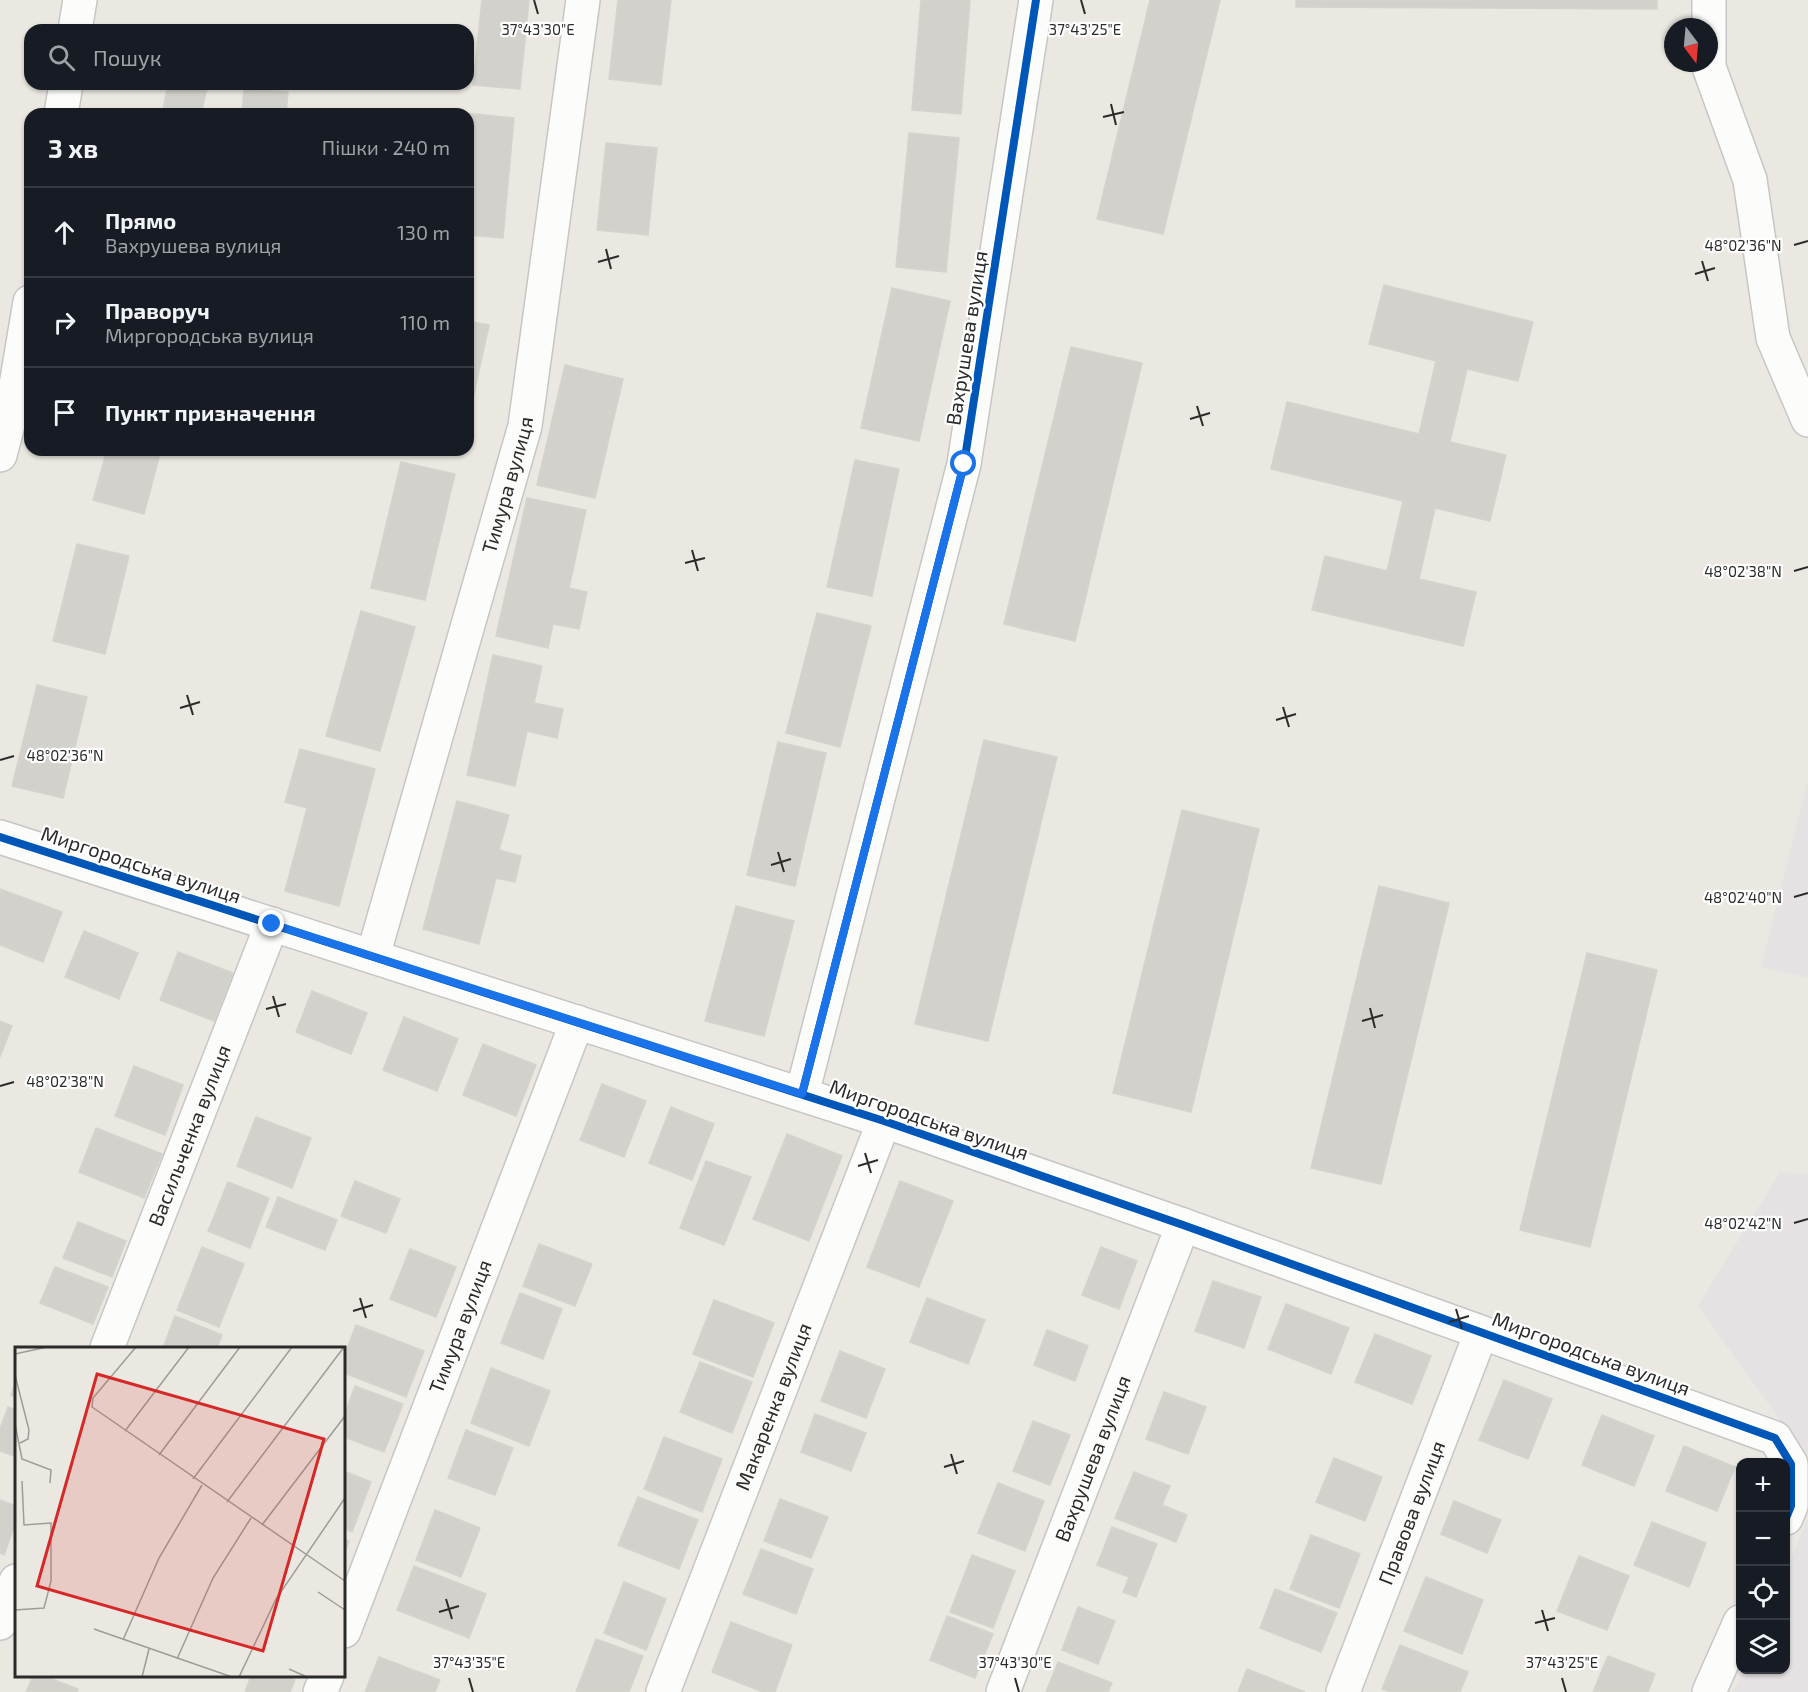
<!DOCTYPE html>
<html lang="uk">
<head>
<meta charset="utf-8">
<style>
	body { margin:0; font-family:"Exo 2",sans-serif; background:#242831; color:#f1f3f6 }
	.controls { position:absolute; right:18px; bottom:18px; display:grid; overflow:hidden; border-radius:12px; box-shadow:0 2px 4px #0004 }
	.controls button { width:54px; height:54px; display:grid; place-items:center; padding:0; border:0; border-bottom:2px solid #363941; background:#171b24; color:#f1f3f6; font:30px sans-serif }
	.compass { position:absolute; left:1664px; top:18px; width:54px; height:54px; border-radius:50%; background:#171b24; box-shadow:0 2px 4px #0004; rotate:164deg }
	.stop { position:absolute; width:18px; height:18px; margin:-14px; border:4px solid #1a73e8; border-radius:50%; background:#fff }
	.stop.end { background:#1a73e8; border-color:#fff; box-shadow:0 2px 6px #0008 }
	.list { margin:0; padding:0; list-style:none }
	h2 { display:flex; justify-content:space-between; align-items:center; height:78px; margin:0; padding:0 24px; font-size:26px }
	h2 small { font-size:20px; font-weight:400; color:#9ea1a6 }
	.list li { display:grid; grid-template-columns:39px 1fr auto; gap:18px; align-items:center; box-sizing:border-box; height:90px; padding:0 24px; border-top:2px solid #363941 }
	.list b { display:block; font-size:22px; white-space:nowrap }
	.list p { margin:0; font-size:20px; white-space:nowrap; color:#9ea1a6 }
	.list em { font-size:20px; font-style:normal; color:#9ea1a6 }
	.icon { flex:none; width:33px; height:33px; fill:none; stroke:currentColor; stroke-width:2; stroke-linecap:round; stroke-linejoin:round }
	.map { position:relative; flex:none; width:1808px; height:1692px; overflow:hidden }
	.search { position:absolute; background:#171b24; box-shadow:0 2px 4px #0004; left:24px; top:24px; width:450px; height:66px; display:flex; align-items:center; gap:15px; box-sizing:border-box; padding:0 21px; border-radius:18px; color:#9ea1a6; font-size:22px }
	.panel { position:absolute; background:#171b24; box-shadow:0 2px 4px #0004; left:24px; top:108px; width:450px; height:348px; border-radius:18px }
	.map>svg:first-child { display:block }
</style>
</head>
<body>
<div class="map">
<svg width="1808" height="1692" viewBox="0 0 1808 1692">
	<rect width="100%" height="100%" fill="#eae8e0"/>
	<!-- industrial -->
	<path fill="#e6e2e3" d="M1808 781V978L1761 967Z
		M1780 1172 1808 1174V1459L1698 1306Z
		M1808 1518V1692H1733L1743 1670H1786V1571Z"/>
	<!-- building -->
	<path fill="#d3d1cb" stroke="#d5d3cd" stroke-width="1.5" d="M482 0H529L520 89 473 85Z
		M618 0H671L661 85 609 79Z
		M921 0H970L961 114 912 110Z
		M1150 0H1220L1163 234 1097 219Z
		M1296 0H1657V9L1296 7Z
		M168 84H185L207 88 201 114H162Z
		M244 89 288 92 286 114H242Z
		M465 113 514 118 503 238 468 235V114Z
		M909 133 959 138 946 272 896 267Z
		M606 143 657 148 648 235 597 230Z
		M1384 285 1533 322 1518 381 1467 369 1450 442 1506 455 1490 521 1435 508 1419 579 1476 592 1463 646 1312 610 1325 556 1387 571 1403 501 1271 469 1287 402 1419 434 1436 361 1369 344Z
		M892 288 950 301 919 441 861 428Z
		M468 321 489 325 468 421Z
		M1071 347 1142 363 1075 641 1004 624Z
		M565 365 623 379 595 498 537 485Z
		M107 450H161L144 514 93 500Z
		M438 450H462L460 455Z
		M855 460 899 469 872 596 827 587Z
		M401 462 455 474 425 600 371 588Z
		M527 498 586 510 569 588 587 592 579 629 553 624 548 648 496 636Z
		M77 544 129 556 105 654 53 641Z
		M361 611 415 627 380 751 326 736Z
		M817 613 871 626 840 747 786 733Z
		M493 655 542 666 534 703 563 709 557 738 527 731 515 786 467 775Z
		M37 685 87 697 63 798 12 786Z
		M984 740 1057 757 988 1041 915 1024Z
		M778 742 826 753 795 886 747 875Z
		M300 749 375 769 339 906 285 891 307 808 285 802Z
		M457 801 509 815 499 850 521 856 515 882 496 878 479 944 423 929Z
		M1182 810 1259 829 1191 1112 1113 1093Z
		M1379 886 1449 903 1381 1184 1311 1168Z
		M0 889 62 912 43 962 0 945Z
		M736 906 794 921 764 1036 705 1021Z
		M84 931 138 953 119 999 65 977Z
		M178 952 233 973 214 1021 160 1000Z
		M1587 953 1657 970 1590 1247 1520 1230Z
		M312 991 367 1013 351 1054 296 1032Z
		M404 1017 458 1039 437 1091 383 1070Z
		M0 1021 12 1026 0 1057Z
		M483 1044 536 1065 516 1116 463 1095Z
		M134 1066 183 1085 165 1135 115 1116Z
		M602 1084 646 1101 624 1157 580 1140Z
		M671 1107 714 1124 692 1180 649 1163Z
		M256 1117 311 1138 292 1188 237 1166Z
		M96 1128 162 1154 144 1198 79 1172Z
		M787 1134 842 1156 809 1241 753 1219Z
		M706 1161 751 1177 724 1245 680 1228Z
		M355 1181 400 1199 386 1233 341 1216Z
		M900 1181 953 1201 919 1287 867 1267Z
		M228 1182 269 1198 250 1248 208 1231Z
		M278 1197 337 1220 325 1250 266 1227Z
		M78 1222 126 1241 112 1277 63 1258Z
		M539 1244 592 1264 575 1306 523 1286Z
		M202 1247 244 1264 219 1327 177 1310Z
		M1101 1247 1137 1261 1119 1309 1082 1295Z
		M410 1249 456 1267 436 1317 390 1299Z
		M55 1267 108 1287 93 1324 40 1303Z
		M1213 1281 1261 1297 1244 1348 1195 1331Z
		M520 1293 562 1309 543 1359 501 1343Z
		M927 1298 985 1320 968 1364 910 1342Z
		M714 1300 774 1323 753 1377 693 1354Z
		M1286 1304 1349 1328 1331 1374 1268 1349Z
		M175 1316 222 1335 217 1348H163Z
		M356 1325 424 1351 406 1397 344 1373V1357Z
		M1047 1330 1088 1346 1075 1381 1034 1365Z
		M1375 1334 1431 1356 1412 1404 1355 1382Z
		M840 1351 885 1369 866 1418 821 1401Z
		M700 1362 752 1382 732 1433 680 1412Z
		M491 1368 550 1391 529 1446 471 1423Z
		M1504 1380 1552 1399 1528 1459 1479 1440Z
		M16 1381V1398L11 1395Z
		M355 1386 403 1404 384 1452 344 1437V1416Z
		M1164 1392 1206 1407 1188 1454 1146 1439Z
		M8 1407 16 1410V1457L0 1451V1429Z
		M815 1414 866 1433 851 1471 801 1452Z
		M1602 1415 1654 1436 1634 1486 1582 1465Z
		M1033 1421 1070 1435 1050 1485 1013 1471Z
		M466 1430 513 1448 495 1495 448 1478Z
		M664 1437 722 1459 702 1512 644 1489Z
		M1684 1446 1735 1467 1717 1511 1666 1491Z
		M1334 1458 1382 1477 1365 1521 1316 1502Z
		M344 1471 371 1482 352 1532 344 1528Z
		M1134 1472 1170 1486 1162 1505 1187 1515 1176 1542 1115 1518Z
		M998 1483 1044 1501 1025 1551 978 1533Z
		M638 1497 698 1520 679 1569 618 1545Z
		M780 1499 828 1517 811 1558 764 1541Z
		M0 1500 16 1506V1522L4 1555 0 1553Z
		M1454 1501 1501 1520 1487 1553 1441 1534Z
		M435 1510 480 1528 461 1577 416 1560Z
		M1652 1522 1706 1543 1689 1587 1634 1565Z
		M1112 1527 1157 1544 1136 1597 1123 1592 1129 1577 1097 1565Z
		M1311 1535 1360 1554 1339 1608 1290 1589Z
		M344 1539 349 1541 344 1556Z
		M761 1549 813 1569 796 1614 743 1594Z
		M972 1555 1015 1571 993 1628 950 1612Z
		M1579 1556 1629 1576 1607 1630 1557 1611Z
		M414 1566 486 1594 469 1638 397 1610Z
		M1426 1577 1483 1600 1462 1654 1404 1631Z
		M624 1582 666 1599 646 1650 604 1633Z
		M1275 1589 1337 1613 1321 1652 1260 1628Z
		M1078 1607 1115 1621 1098 1664 1062 1650Z
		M947 1616 993 1634 975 1678 930 1660Z
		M731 1622 792 1645 775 1692H763L712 1672Z
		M596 1639 643 1656 629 1692H576Z
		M1400 1645 1468 1672 1460 1692H1390L1382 1689Z
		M1608 1656 1655 1674 1648 1692H1593Z
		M379 1657 440 1680 435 1692H365Z
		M1058 1662 1112 1683 1108 1692H1046Z
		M1247 1669 1305 1692H1238Z
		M33 1676H44L78 1689 77 1692H26Z
		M251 1676H284L295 1680 290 1692H245Z"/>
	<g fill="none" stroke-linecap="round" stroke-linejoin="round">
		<!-- minor casing -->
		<g stroke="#c7c6c6" stroke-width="36">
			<g id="minor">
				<path d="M1709 0V67L1750 180 1773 338 1808 420"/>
				<path d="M75 30 80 0"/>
				<path d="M61 114 66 84"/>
				<path d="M0 455 12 409 30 302"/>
				<path d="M0 837 884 1121 1183 1225 1775 1438 1791 1464V1506L1786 1518"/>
				<path id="s1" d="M373 956 525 426 583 0"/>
				<path d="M802 1094 964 464 1036 0"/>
				<path id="s2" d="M107 1348 272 924"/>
				<path d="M0 1623 16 1581"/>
				<path id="s3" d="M344 1631 577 1022"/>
				<path d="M320 1692 327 1676"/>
				<path id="s4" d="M663 1692 884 1121"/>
				<path id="s5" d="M1003 1692 1183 1225"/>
				<path id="s6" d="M1343 1692 1481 1333"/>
				<path d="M1709 1692 1740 1622"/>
			</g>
		</g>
		<!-- minor -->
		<use href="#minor" stroke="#fcfcfa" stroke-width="33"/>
		<!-- cycleway casing -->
		<g stroke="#fff" stroke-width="11">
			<path id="cycleway" d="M0 837 884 1121 1183 1225 1775 1438 1791 1464V1506L1786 1518
				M802 1094 964 464 1036 0"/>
		</g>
		<!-- cycleway -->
		<use href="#cycleway" stroke="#0057b8" stroke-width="8"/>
	</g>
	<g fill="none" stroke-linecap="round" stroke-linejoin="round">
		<!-- route -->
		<path stroke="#1a73e8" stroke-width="8" d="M272 924 802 1094 964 464"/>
	</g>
	<!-- ticks -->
	<path fill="none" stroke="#2b2b2b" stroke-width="2" d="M534 0 538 14M1081 0 1085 14M1111 104 1116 125M1103 117 1124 112M1794 245 1808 241M606 249 611 269M1702 261 1708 281M598 262 619 256M1695 274 1715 268M1197 406 1203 426M1190 419 1210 413M692 550 698 571M685 563 705 558M1794 571 1808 567M187 695 193 715M1283 707 1289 727M180 708 200 702M1276 720 1296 714M0 760 14 756M778 852 784 872M771 865 791 859M1794 897 1808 893M273 996 279 1017M1370 1008 1375 1028M266 1009 286 1004M1362 1021 1383 1015M0 1086 14 1082M865 1153 871 1173M858 1166 878 1160M1794 1223 1808 1219M360 1298 366 1318M1456 1309 1462 1329M353 1311 373 1305M1449 1322 1469 1316M951 1454 957 1474M944 1467 964 1461M446 1599 452 1619M1542 1610 1548 1631M439 1612 459 1606M1535 1623 1555 1618M469 1678 473 1692M1015 1678 1019 1692M1562 1678 1566 1692"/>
	<g text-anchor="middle" stroke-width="4.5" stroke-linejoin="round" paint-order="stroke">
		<!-- street labels -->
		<g font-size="20" fill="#2b2b2b" stroke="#fff">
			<text transform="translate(967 338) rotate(-81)" y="7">Вахрушева вулиця</text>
			<text dy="7" stroke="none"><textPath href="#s1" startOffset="490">Тимура вулиця</textPath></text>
			<text transform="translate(141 865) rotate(18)" y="7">Миргородська вулиця</text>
			<text transform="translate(929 1120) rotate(19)" y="7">Миргородська вулиця</text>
			<text dy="7" stroke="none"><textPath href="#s2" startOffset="228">Васильченка вулиця</textPath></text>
			<text dy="7" stroke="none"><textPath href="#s3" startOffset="326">Тимура вулиця</textPath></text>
			<text transform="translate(1591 1354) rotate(20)" y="7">Миргородська вулиця</text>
			<text dy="7" stroke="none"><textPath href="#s4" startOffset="306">Макаренка вулиця</textPath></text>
			<text dy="7" stroke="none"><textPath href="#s5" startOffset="250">Вахрушева вулиця</textPath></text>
			<text dy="7" stroke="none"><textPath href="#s6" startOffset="192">Правова вулиця</textPath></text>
		</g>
	</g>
	<!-- overview -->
	<g transform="translate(15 1347)">
		<rect width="330" height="330" fill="#eae8e0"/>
		<path fill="none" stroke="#9e9c98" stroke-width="1.5" d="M121 0 78 51 77 60 330 234M0 7 32 0M0 28 14 83 13 92 5 96M0 77 7 112 36 123 35 136M110 84 174 0M144 108 225 0M178 132 277 0M212 155 329 0M247 178 330 69M303 245 330 263M0 263 29 261 36 234V176L9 178 7 134M79 282 217 330M108 293 144 211 187 138M162 312 198 231 236 171M274 322 292 330M127 330 134 302M224 330 261 252 330 151"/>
		<path fill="#d62828" fill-opacity="0.15" stroke="#d62828" stroke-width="3" d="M82 27 309 92 248 304 22 239Z"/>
		<rect width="330" height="330" fill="none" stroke="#2b2b2b" stroke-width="3"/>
	</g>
	<g font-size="15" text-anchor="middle" fill="#2b2b2b" stroke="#fff" stroke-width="4.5" stroke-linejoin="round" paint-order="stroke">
		<text x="538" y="35">37°43'30"E</text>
		<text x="1085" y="35">37°43'25"E</text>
		<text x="1743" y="251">48°02'36"N</text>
		<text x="1743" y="577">48°02'38"N</text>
		<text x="65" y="761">48°02'36"N</text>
		<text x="1743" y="903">48°02'40"N</text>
		<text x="65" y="1087">48°02'38"N</text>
		<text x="1743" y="1229">48°02'42"N</text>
		<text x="469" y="1668">37°43'35"E</text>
		<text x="1015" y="1668">37°43'30"E</text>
		<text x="1562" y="1668">37°43'25"E</text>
	</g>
</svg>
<div class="controls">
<button>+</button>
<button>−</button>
<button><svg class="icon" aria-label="locate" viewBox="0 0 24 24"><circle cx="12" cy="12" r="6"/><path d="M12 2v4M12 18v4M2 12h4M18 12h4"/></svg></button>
<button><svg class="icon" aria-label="layers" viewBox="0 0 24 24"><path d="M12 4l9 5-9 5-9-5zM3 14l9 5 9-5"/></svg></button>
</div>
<svg class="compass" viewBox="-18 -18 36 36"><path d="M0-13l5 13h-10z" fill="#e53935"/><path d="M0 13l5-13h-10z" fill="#9ea1a6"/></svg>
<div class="stop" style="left:964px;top:464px"></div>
<div class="stop end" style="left:272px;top:924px"></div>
<div class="search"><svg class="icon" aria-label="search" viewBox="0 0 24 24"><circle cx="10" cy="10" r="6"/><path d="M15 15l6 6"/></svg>Пошук</div>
<section class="panel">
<h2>3 хв<small>Пішки · 240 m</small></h2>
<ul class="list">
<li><svg class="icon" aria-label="ahead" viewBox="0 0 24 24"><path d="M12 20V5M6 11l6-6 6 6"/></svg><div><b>Прямо</b><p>Вахрушева вулиця</p></div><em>130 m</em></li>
<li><svg class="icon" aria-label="right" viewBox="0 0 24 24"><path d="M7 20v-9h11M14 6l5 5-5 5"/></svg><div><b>Праворуч</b><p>Миргородська вулиця</p></div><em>110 m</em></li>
<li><svg class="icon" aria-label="arrive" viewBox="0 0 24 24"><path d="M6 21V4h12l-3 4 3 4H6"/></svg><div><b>Пункт призначення</b></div></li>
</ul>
</section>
</div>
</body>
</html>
